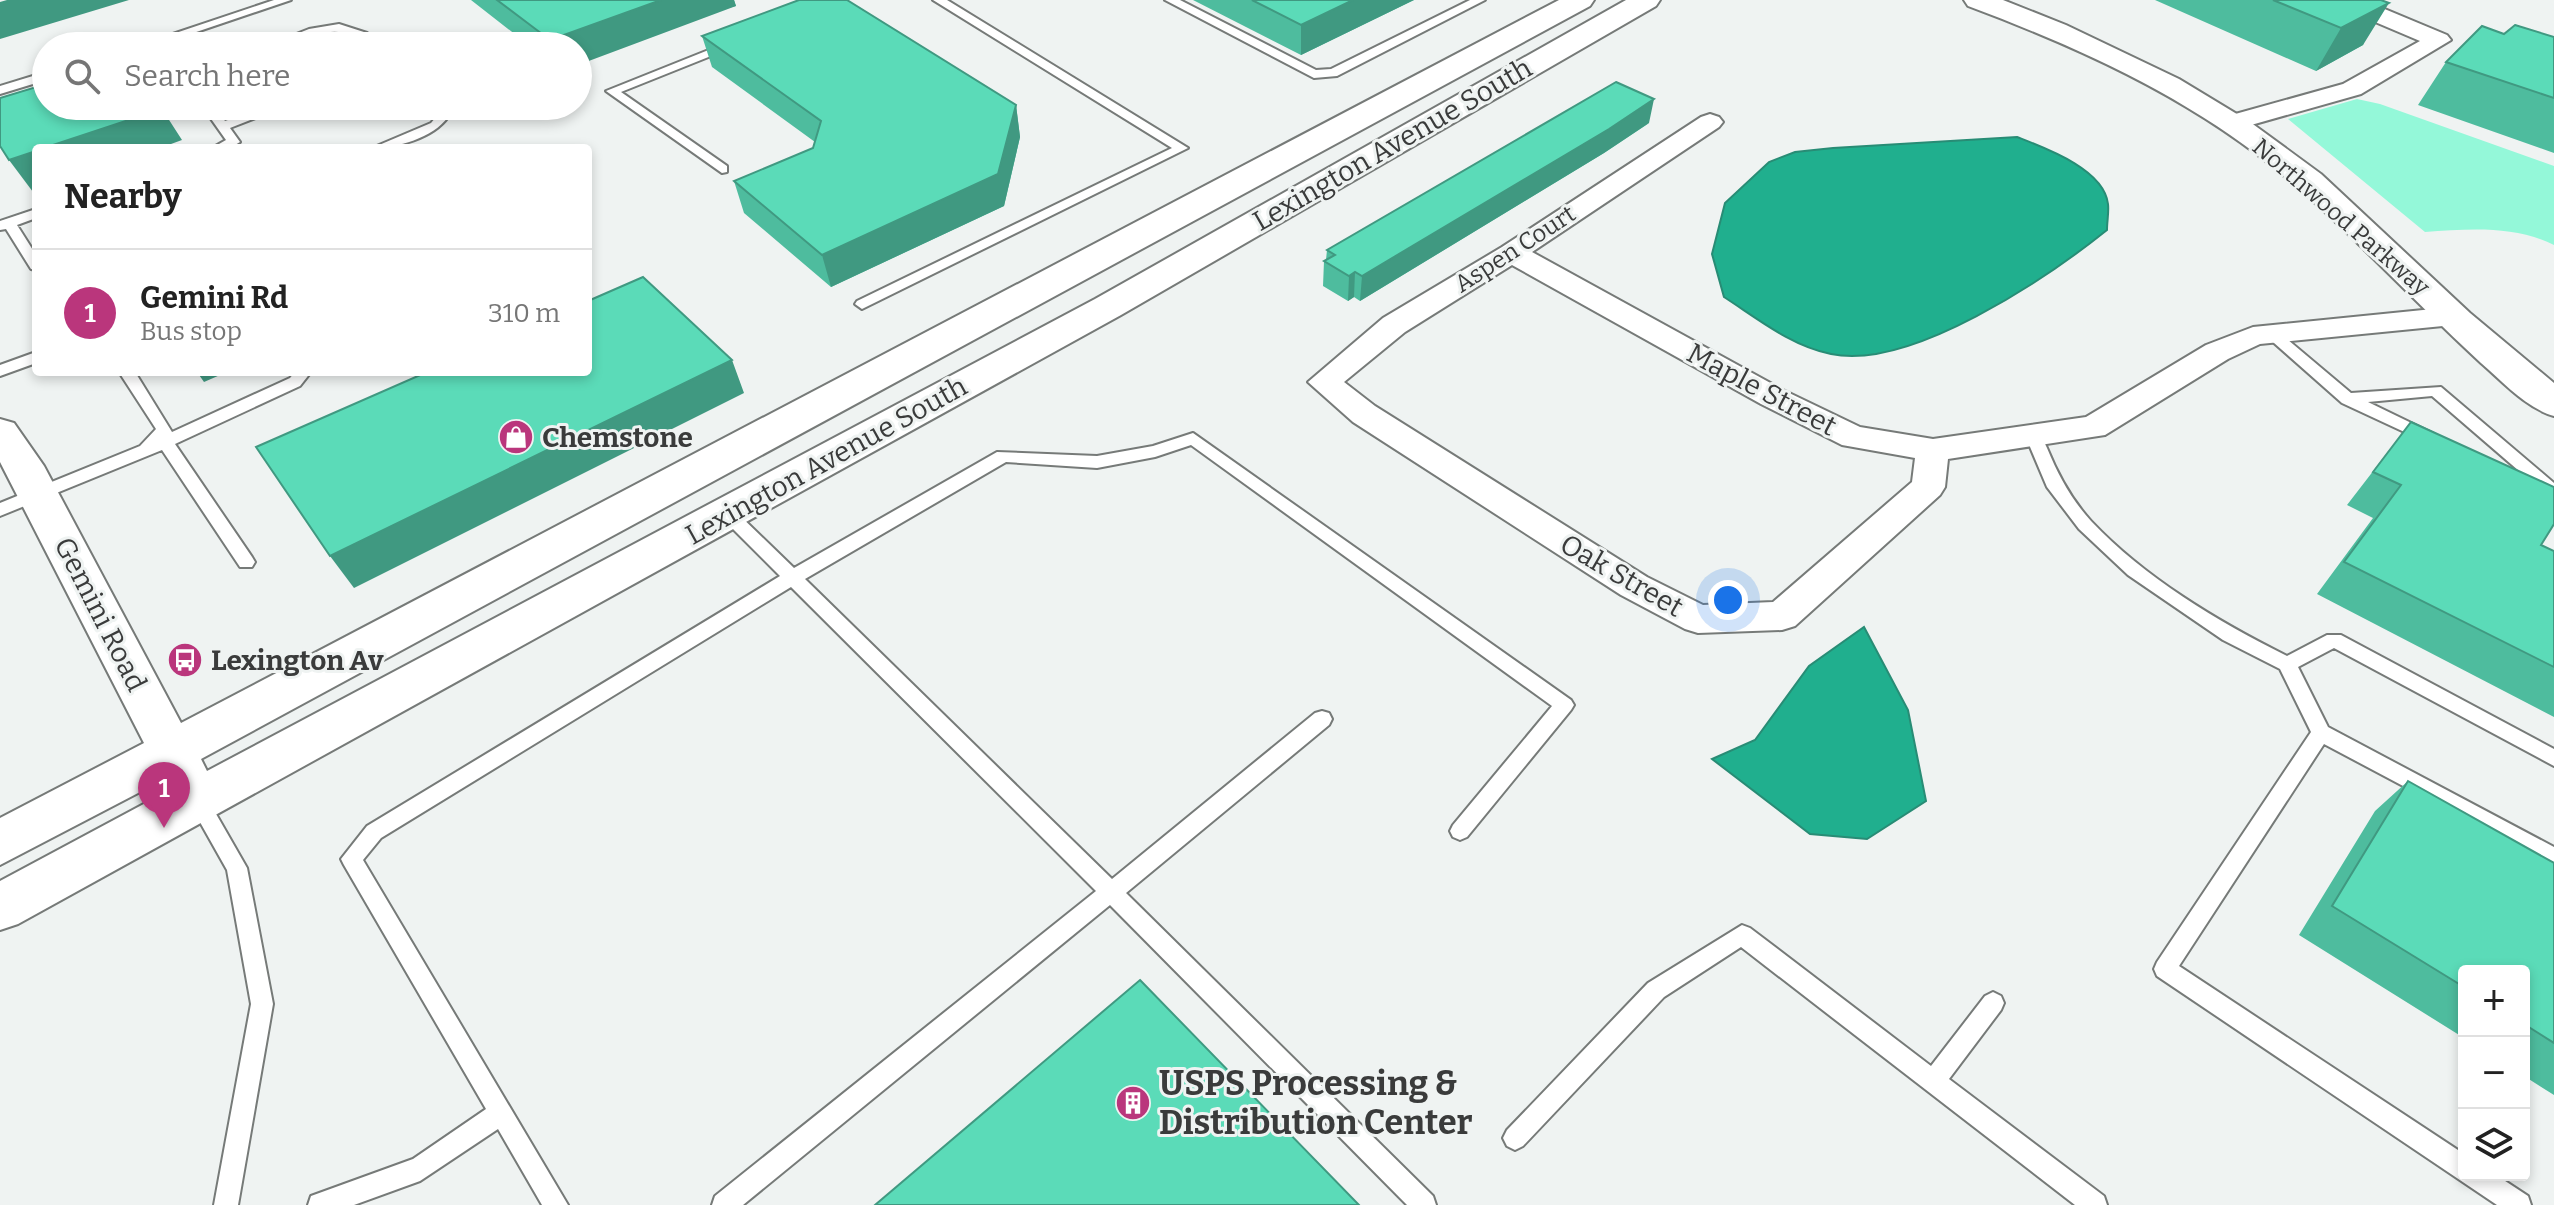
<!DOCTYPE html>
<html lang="en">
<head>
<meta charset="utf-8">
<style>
	body { margin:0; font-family:Bitter,serif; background:#f6f6f6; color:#222 }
	.controls { position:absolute; right:24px; bottom:24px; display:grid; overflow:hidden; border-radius:8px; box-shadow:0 4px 12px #0003 }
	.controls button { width:72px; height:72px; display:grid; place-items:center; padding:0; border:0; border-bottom:2px solid #e0e0e0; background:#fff; color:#222; font:40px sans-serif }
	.you { position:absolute; left:1728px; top:600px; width:28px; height:28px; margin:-20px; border:6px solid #fff; border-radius:50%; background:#1a73e8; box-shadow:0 0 0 12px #1a73e833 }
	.badge { display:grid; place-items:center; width:52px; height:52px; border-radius:50%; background:#ba367c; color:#fff; font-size:26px; font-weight:700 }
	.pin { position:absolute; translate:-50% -66px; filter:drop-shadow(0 2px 4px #0008) }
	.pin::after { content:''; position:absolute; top:42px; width:28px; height:24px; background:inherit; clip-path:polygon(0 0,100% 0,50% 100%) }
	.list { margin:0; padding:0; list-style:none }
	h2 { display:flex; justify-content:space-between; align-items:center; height:104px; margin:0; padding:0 32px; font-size:34px }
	h2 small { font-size:26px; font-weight:400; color:#767676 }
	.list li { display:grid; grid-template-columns:52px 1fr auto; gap:24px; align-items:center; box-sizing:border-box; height:128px; padding:0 32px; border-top:2px solid #e0e0e0 }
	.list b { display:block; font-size:30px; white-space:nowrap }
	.list p { margin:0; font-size:26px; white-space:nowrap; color:#767676 }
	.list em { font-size:26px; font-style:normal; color:#767676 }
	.icon { flex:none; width:44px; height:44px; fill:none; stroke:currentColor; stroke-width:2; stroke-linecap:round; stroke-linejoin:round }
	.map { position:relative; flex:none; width:2554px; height:1205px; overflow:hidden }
	.search { position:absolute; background:#fff; box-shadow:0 4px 12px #0003; left:32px; top:32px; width:560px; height:88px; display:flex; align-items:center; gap:20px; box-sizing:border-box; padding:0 28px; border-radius:44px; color:#767676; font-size:30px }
	.panel { position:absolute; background:#fff; box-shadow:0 4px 12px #0003; left:32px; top:144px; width:560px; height:232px; border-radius:8px }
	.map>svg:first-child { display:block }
</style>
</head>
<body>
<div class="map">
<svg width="2554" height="1205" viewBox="0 0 2554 1205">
	<rect width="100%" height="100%" fill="#eff3f2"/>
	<!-- green -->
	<path fill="#94f8d9" d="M2357 99 2380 104 2554 166V245C2514 225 2469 229 2425 232L2288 119Z"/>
	<!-- water -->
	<path fill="#20af8e" stroke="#288c75" stroke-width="2" d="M2017 137C2045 148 2104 169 2108 204 2109 212 2107 221 2107 230 2047 278 1910 371 1831 354 1791 346 1758 319 1724 297L1712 254 1725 203 1769 162 1795 152 1833 148Z
		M1864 627 1908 710 1926 801 1867 839 1810 834 1712 759 1755 740 1809 666Z"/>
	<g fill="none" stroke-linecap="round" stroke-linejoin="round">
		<!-- lane casing -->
		<g stroke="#767a78" stroke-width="4">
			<path id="lane" d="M274 0H291L155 46 143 44Z
				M933 0H947L1188 148 862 309 855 304 857 301 1172 148Z
				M1165 0H1180L1316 70 1331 69 1470 0H1485L1337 76 1314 78Z
				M339 24 367 33 381 46H368C332 14 306 46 266 46L309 29Z
				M726 43 736 46 621 92 727 166V172L722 173 606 91Z
				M46 72V80L0 94V86Z
				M202 106H214L225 121 268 106H286L230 128 240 142 230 148H212L226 140Z
				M433 106H445L448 117C433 138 397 148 372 148L431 123 436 117Z
				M36 209V218L17 225 36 255V270L31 269 6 229 0 230V221Z
				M2270 327 2275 329 2351 393 2441 387 2554 483V498L2548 496 2432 396 2368 402 2434 434 2436 438 2434 442 2428 443 2342 403 2265 335V329Z
				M36 352V363L0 376V365Z
				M119 372H135L172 432 290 378 295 372H311L300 386 175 444 252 557 255 562 252 567H240L162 450 0 516V503L140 446 156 429Z
				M2033 430C2042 432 2043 440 2047 448 2058 475 2071 499 2091 521 2145 578 2217 621 2287 656L2327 635H2341L2554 749V766L2334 648 2298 667 2328 727 2554 847V866L2324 744 2179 966 2464 1154V1175H2496L2528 1196 2531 1205H2497L2157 976 2154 969 2157 962 2311 732 2280 669 2223 640 2128 575 2079 529 2047 487 2025 435Z
				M1193 433 1571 700 1574 705 1571 710 1467 837 1460 840 1453 837 1450 831 1453 825 1552 706 1191 445 1155 457 1097 468 1006 462 805 579 1112 879 1315 713 1322 711 1329 713 1332 719 1329 725 1126 893 1433 1196 1436 1205H1407L1110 905 743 1205H712L715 1196 1096 891 791 587 381 838 363 860 568 1205H542L498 1129 420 1181 354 1205H308L311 1196 413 1159 486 1109 344 865 341 859 367 826 780 576 722 518 719 514 722 510H734L794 568 997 452 1097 456 1153 446Z
				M197 790 204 793 247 868 273 1004 238 1205H214L251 1004 227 870 187 799 190 793Z
				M1742 925 1750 928 1931 1066 1985 996 1993 992 2001 996 2004 1003 2001 1010 1949 1079 2104 1196 2107 1205H2075L1741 947 1664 997 1523 1146 1515 1150 1507 1146 1503 1138 1507 1130 1648 983Z"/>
		</g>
		<!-- street casing -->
		<g stroke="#767a78" stroke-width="4">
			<path id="street" d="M2332 0H2363L2447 35 2451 40 2361 94 2230 131 2221 128 2217 123 2221 118 2343 84 2420 41 2335 5Z
				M1710 114 1719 117 1723 122 1719 127 1532 252 1783 390 1860 427 1933 439 2086 417 2206 345 2253 327 2453 307 2463 309 2468 316 2463 323 2453 325 2260 344 2228 359 2105 435 1948 459 1945 487 1940 495 1795 626 1782 630 1698 633 1685 629 1621 595 1353 422 1308 382 1383 318 1502 247 1701 117ZM1512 265 1761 404 1842 445 1915 458 1912 482 1773 602 1703 605 1647 577 1375 406 1344 382 1405 332Z"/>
		</g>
		<!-- secondary casing -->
		<g stroke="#767a78" stroke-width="4">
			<path id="secondary" d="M1559 0H1594L1590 6 201 759 207 771 1095 299 1626 0H1660L1656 6 1121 315 18 924 0 930V881L168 791 163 780 0 865V818L144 743 0 462V419L14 423 44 466 181 723Z
				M1964 0H2003L2066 25 2179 79 2250 122 2321 174 2470 313 2554 383V416C2526 408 2503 382 2481 363 2411 299 2347 227 2273 167 2184 95 2075 46 1968 6Z"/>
		</g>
		<!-- lane -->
		<use href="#lane" fill="#fff" fill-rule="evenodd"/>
		<!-- street -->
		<use href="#street" fill="#fff" fill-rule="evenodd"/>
		<!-- secondary -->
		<use href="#secondary" fill="#fff" fill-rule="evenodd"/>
	</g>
	<!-- wall -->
	<path fill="#4ebc9e" d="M471 0H734L736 6 578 46H530Z
		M1193 0H1414L1301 55Z
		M2155 0H2381L2363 45 2316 71Z
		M702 36 1016 105 1020 137 1004 206 831 287 744 213 734 181 813 148 815 142 712 67Z
		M2554 37V153L2418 105 2446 62Z
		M1649 123 1604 153 1360 301 1354 297 1348 301 1323 286 1324 261 1326 260 1327 250Z
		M2411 422 2541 545 2554 551V717L2317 594 2373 518 2347 505Z
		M2408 781 2554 863V1095L2524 1076V971H2464V1038L2299 935 2375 811Z"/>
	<!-- shaded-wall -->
	<path fill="#409981" d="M7 0H129L0 39V2Z
		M661 0H734L736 6 578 65V46H552L550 40Z
		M1353 0H1414L1301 55V25Z
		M2389 3 2363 45 2316 71 2341 28Z
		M1654 99 1649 123 1604 153 1360 301 1362 276Z
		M1016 105 1020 137 1004 206 831 287 822 255Z
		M162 109 182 140 160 148H44Z
		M36 151V191L33 192 9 160Z
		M1355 272 1354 297 1348 301 1349 276Z
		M732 360 744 393 354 588 330 556Z
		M197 372H227L204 382Z"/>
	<!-- building -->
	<path fill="#5bdbb8" stroke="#409981" stroke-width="2" d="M497 0H661L550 40Z
		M799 0H847L1016 105 998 174 822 255 734 181 813 148 821 121 702 36Z
		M1252 0H1353L1301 25Z
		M2273 0H2381L2389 3 2341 28Z
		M2515 25 2554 37V98L2446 62 2482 26 2504 34Z
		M1616 82 1654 99 1609 129 1362 276 1355 272 1349 276 1324 261 1335 255 1327 250Z
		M46 84V106H160L162 109 44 148H36V151L9 160 0 146V98Z
		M643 277 732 360 330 556 256 447 427 372H588V301Z
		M2411 422 2554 487V524L2541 545 2554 551V667L2344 562 2401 485 2373 472Z
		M2408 781 2554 863V1043L2524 1024V971H2464V987L2332 906Z
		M1140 980 1359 1205H875Z"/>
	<!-- icons -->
	<defs>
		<g id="shop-disc" transform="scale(1.8)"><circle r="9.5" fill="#ba367c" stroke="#eff3f2"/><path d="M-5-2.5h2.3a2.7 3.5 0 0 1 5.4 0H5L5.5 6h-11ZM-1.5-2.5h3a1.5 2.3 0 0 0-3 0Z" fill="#fff"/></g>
		<g id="bus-disc" transform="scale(1.8)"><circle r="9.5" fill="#ba367c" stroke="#eff3f2"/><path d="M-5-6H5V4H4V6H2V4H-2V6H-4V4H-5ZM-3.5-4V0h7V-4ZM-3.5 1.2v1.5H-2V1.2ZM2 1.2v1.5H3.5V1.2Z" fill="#fff"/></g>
		<g id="building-disc" transform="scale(1.8)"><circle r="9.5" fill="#ba367c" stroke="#eff3f2"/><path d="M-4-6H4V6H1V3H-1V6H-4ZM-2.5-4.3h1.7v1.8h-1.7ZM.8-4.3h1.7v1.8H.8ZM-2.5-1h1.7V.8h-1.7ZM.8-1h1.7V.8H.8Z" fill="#fff"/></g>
	</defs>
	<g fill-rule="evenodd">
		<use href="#shop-disc" x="516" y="437"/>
		<use href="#bus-disc" x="185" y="660"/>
		<use href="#building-disc" x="1133" y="1103"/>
	</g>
	<g text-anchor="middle" stroke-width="6" stroke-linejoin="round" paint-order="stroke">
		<!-- far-street labels -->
		<g font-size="24" fill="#3a3b3b" stroke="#eff3f2">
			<text transform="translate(2341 217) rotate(41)" y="8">Northwood Parkway</text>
			<text transform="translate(1515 249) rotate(-33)" y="8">Aspen Court</text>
		</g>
		<!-- street labels -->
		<g font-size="28" fill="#3a3b3b" stroke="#eff3f2">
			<text transform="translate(1392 144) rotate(-30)" y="10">Lexington Avenue South</text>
			<text transform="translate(1762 389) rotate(28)" y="10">Maple Street</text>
			<text transform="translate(826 460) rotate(-29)" y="10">Lexington Avenue South</text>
			<text transform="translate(1622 575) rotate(30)" y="10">Oak Street</text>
			<text transform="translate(101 614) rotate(63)" y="10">Gemini Road</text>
		</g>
		<!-- poi labels -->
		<g font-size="28" font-weight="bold" fill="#3a3b3b" stroke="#eff3f2" text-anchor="start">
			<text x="542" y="447">Chemstone</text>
			<text x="211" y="670">Lexington Av</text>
		</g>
		<!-- near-poi labels -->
		<g font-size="34" font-weight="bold" fill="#3a3b3b" stroke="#eff3f2" text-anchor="start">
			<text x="1159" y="1095">USPS Processing &amp;<tspan x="1159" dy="39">Distribution Center</tspan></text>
		</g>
	</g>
</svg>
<div class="controls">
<button>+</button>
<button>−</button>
<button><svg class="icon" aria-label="layers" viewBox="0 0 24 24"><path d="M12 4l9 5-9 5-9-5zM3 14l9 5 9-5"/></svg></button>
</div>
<div class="you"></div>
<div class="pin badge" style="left:164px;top:828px">1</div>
<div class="search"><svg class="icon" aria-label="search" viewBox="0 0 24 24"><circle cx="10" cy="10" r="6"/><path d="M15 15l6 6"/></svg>Search here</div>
<section class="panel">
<h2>Nearby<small></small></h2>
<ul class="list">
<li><span class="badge">1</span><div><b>Gemini Rd</b><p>Bus stop</p></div><em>310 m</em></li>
</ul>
</section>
</div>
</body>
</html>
